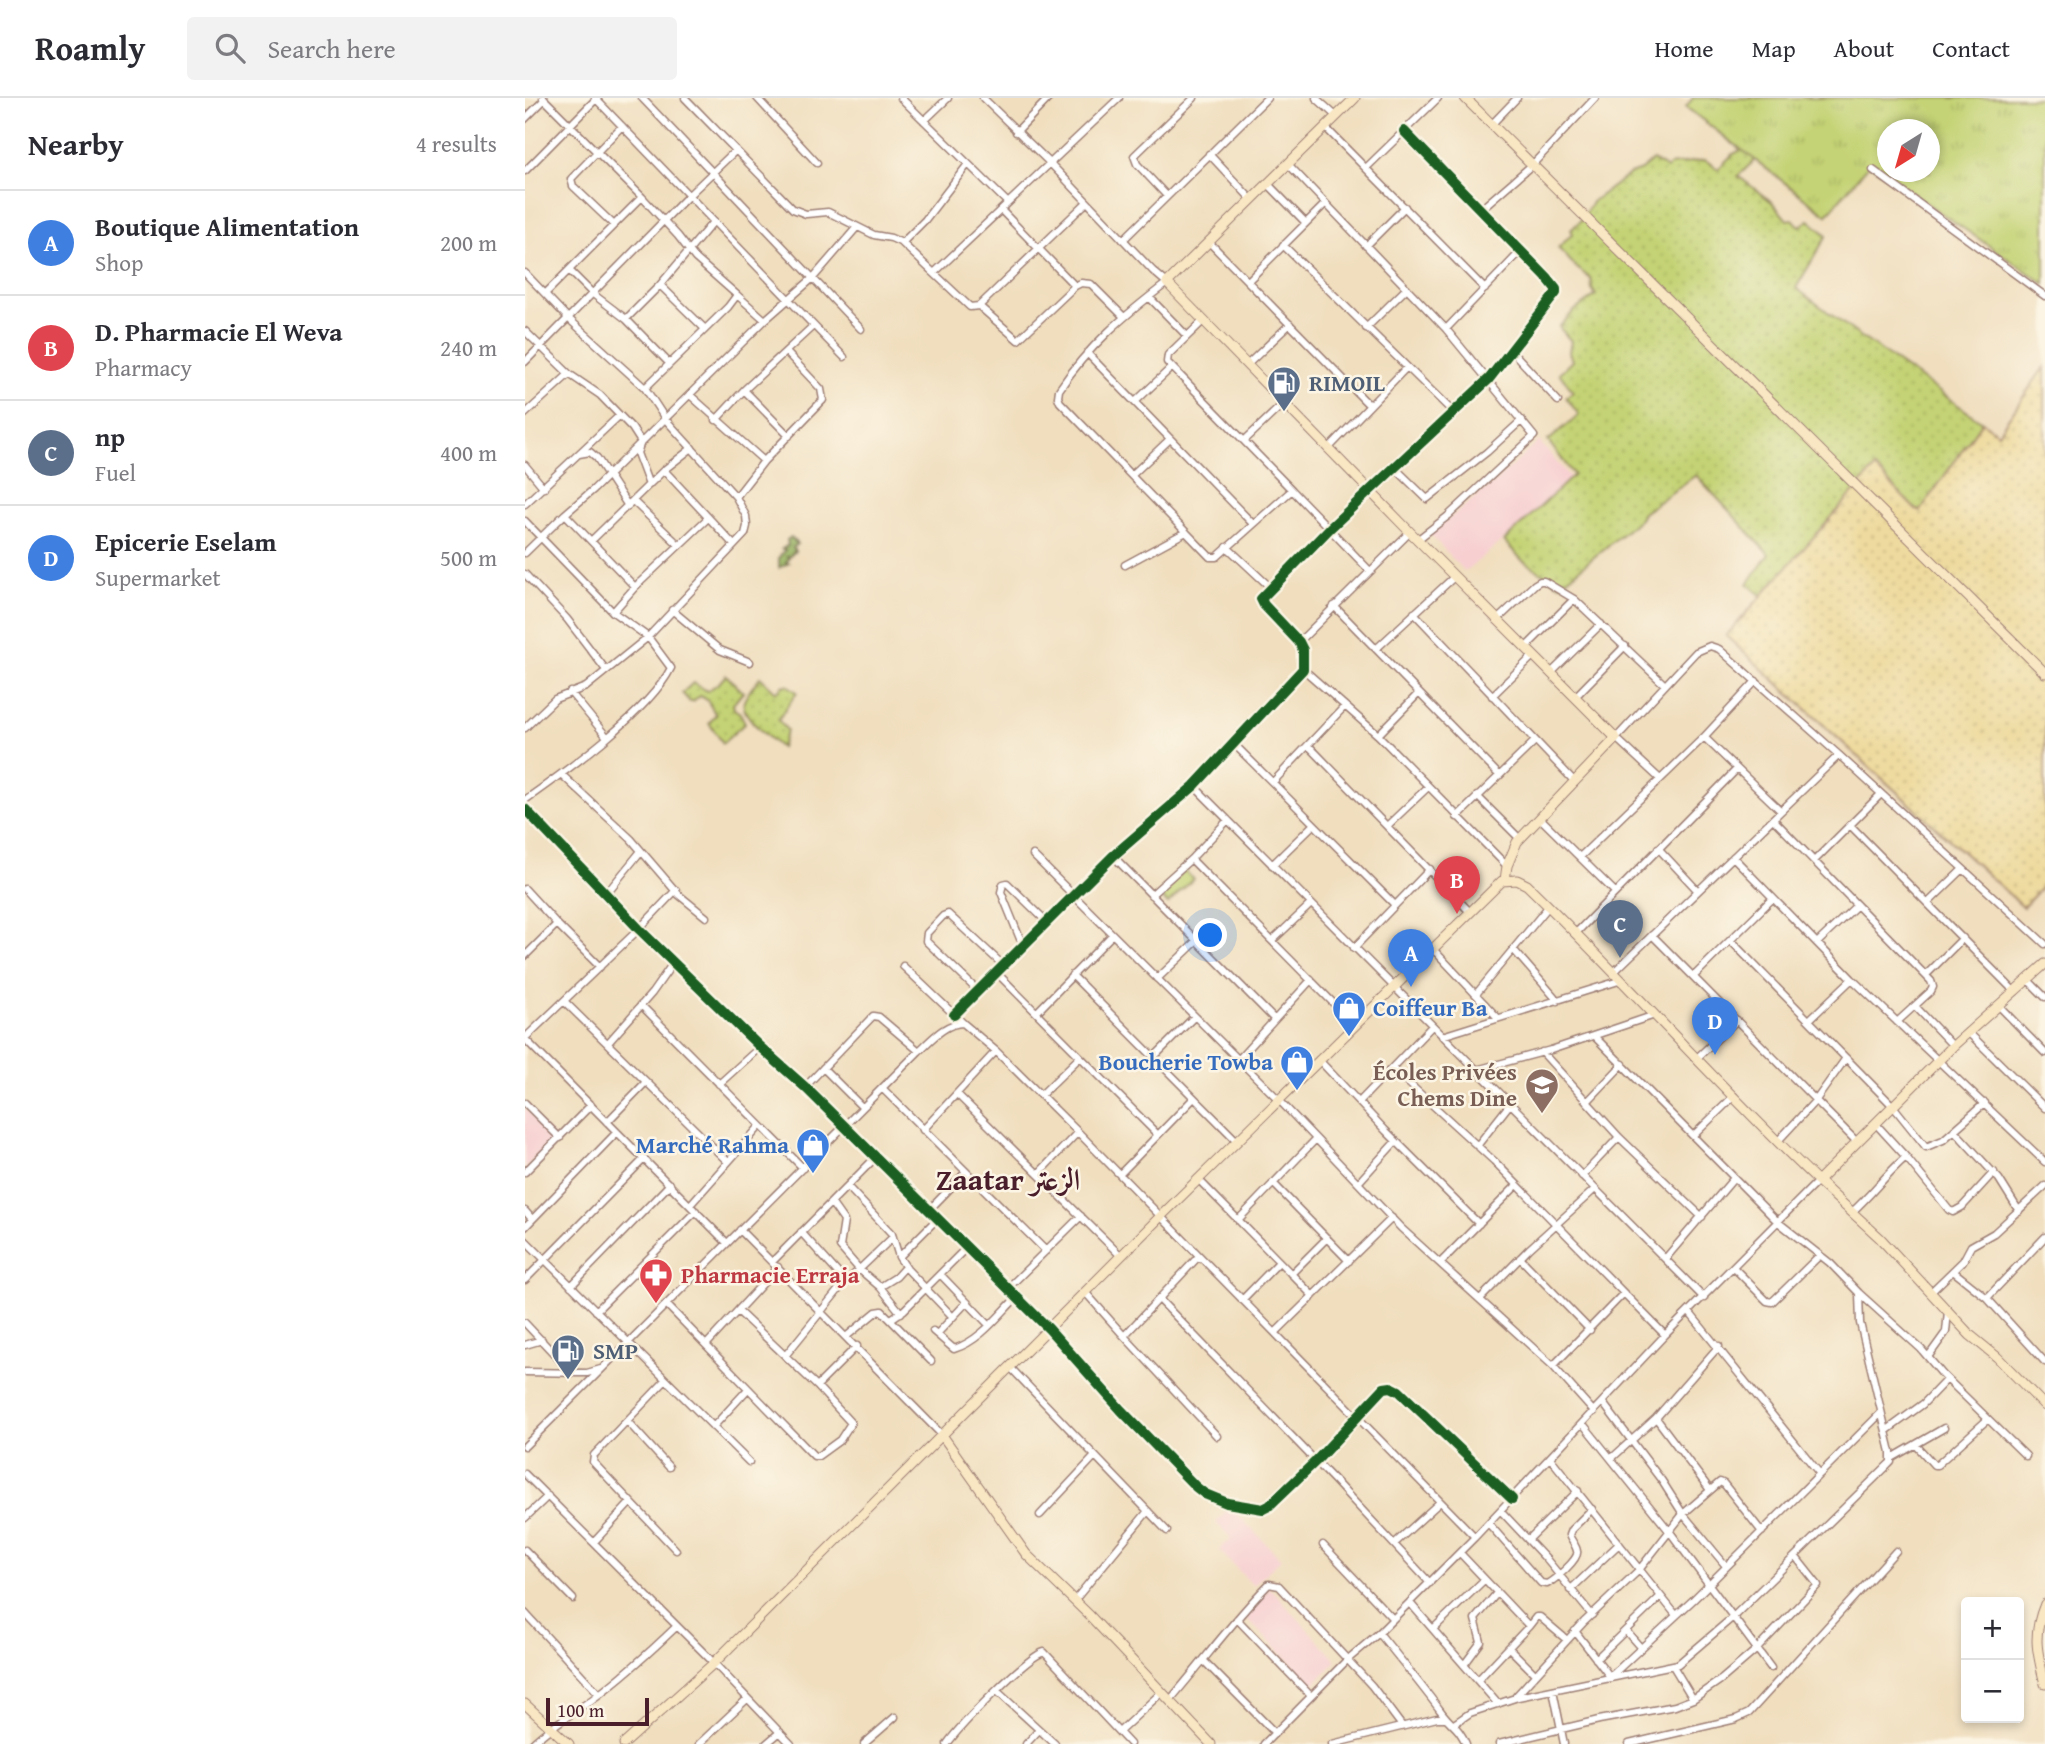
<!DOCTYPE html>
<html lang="en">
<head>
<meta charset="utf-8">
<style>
	body { margin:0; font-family:"Gentium Book Plus",Amiri,serif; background:#f2f2f3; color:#2b2b33 }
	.controls { position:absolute; right:21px; bottom:21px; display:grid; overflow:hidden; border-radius:7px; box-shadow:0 4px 10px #0003 }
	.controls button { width:63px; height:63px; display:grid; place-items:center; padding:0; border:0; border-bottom:2px solid #e1e1e2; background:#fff; color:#2b2b33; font:35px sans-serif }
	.compass { position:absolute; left:1352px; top:21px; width:63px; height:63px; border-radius:50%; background:#fff; box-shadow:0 4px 10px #0003; rotate:217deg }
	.scale { position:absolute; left:21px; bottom:18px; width:103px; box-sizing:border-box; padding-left:7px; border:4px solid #4a1f2b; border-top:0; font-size:19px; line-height:24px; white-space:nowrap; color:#4a1f2b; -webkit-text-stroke:5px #fcf5e5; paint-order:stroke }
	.you { position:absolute; left:686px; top:838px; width:24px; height:24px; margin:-18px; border:5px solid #fff; border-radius:50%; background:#1a73e8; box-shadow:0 0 0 10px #1a73e833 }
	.badge { display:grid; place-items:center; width:46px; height:46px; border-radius:50%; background:#c8321e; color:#fff; font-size:23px; font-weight:700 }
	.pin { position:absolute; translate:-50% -58px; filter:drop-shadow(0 2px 4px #0008) }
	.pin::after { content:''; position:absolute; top:37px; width:24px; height:21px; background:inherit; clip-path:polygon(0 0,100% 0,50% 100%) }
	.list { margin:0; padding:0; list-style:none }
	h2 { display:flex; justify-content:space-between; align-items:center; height:91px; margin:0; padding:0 28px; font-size:30px }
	h2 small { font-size:23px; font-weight:400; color:#7c7c81 }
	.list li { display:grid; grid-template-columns:46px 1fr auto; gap:21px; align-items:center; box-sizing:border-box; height:105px; padding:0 28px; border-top:2px solid #e1e1e2 }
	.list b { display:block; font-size:26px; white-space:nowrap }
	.list p { margin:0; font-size:23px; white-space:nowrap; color:#7c7c81 }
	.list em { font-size:23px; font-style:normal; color:#7c7c81 }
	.icon { flex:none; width:38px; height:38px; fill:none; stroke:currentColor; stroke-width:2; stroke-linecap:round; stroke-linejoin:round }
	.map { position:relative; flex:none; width:1520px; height:1646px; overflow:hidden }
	header { display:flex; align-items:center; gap:42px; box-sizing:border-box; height:98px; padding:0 35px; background:#fff; border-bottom:2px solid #e1e1e2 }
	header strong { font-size:33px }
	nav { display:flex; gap:38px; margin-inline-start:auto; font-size:24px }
	.search { width:490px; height:63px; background:#f2f2f3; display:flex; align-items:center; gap:18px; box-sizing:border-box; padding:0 24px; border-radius:7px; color:#7c7c81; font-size:26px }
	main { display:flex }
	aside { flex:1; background:#fff }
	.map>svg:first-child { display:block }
</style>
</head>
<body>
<header>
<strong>Roamly</strong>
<div class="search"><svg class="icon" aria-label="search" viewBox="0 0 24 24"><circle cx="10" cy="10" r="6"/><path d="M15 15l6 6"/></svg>Search here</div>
<nav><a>Home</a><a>Map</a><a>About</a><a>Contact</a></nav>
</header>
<main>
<aside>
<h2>Nearby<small>4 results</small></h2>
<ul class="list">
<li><span class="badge" style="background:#3f7fe0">A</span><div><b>Boutique Alimentation</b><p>Shop</p></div><em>200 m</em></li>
<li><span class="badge" style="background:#e0444e">B</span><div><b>D. Pharmacie El Weva</b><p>Pharmacy</p></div><em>240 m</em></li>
<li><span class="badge" style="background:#5c6f8a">C</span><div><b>np</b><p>Fuel</p></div><em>400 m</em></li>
<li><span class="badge" style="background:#3f7fe0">D</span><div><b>Epicerie Eselam</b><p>Supermarket</p></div><em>500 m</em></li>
</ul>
</aside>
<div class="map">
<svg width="1520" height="1646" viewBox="0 0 1520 1646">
	<defs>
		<pattern id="grass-dots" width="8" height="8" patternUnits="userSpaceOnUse" patternTransform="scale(1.75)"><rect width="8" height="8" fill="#c4d375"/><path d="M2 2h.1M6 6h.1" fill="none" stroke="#aab565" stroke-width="1.8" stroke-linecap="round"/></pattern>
		<pattern id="forest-firs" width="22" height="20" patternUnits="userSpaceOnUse" patternTransform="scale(1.75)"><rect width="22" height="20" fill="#9bb566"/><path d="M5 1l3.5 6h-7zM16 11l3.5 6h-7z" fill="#809354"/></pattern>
		<pattern id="sand-dots" width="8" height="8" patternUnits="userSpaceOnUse" patternTransform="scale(1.75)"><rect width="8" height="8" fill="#eeda9e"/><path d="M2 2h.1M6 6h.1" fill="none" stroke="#cebb88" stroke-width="1.8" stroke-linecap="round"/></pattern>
		<pattern id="park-tufts" width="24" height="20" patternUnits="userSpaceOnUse" patternTransform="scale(1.75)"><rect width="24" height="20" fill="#c4d375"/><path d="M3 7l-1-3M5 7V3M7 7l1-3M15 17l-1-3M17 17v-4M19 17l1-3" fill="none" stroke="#aab565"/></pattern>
	</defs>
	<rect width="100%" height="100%" fill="#fcf5e5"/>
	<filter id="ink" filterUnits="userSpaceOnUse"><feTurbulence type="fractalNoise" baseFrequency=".0143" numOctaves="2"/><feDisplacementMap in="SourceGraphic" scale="14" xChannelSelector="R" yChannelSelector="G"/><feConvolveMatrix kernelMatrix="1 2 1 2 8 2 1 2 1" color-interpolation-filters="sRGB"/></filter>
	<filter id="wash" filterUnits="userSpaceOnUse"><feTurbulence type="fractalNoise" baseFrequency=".00686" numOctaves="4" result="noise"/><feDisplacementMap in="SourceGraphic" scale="28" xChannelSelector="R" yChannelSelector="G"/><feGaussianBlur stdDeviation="1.57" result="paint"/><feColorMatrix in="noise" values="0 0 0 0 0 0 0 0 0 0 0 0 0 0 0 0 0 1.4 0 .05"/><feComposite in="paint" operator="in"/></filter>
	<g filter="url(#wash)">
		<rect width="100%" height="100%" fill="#f0debe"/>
		<!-- built -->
		<path fill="#f7cfd1" d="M1014 343 1045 379 993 429 940 474 905 436 968 385Z
			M0 1010 30 1040 0 1070Z
			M705 1409 756 1461 728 1488 694 1452 706 1440 691 1425Z
			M745 1490 812 1563 787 1587 718 1517Z"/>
		<!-- grass -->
		<path fill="url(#grass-dots)" stroke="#877950" stroke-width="2" d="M1168 0 1363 32 1362 41 1302 117 1230 62 1213 78 1247 104 1262 122 1267 121 1275 128 1284 122 1302 137 1271 190 1332 236 1457 324 1395 413 1391 412 1350 371 1237 498 1223 486 1244 456 1171 377 1118 415 1115 421 1035 487 997 462 979 443 1049 377 1023 343 1054 317 1041 299 1048 293 1034 275 1047 263 1044 254 1046 243 1034 229 1049 213 1071 197 1067 191 1066 181 1052 170 1033 150 1048 135 1046 132 1055 123 1068 103 1105 76 1116 72 1128 62 1142 71 1145 67 1180 62 1193 71 1208 56 1216 52 1161 9Z
			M201 577 218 594 208 606 209 611 215 615 220 625 198 645 184 625 191 617 182 602 175 598 168 604H165L157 595 168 585 182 593 194 585Z
			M235 579 251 594 257 588 262 587 272 594 253 622 262 632 256 650C246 641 214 617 219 603 222 595 230 586 235 579Z"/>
		<!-- forest -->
		<path fill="url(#forest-firs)" stroke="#726a48" stroke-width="2" d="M266 439 272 446 268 449 270 453 265 458H262L264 460 261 464 264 465 254 470V459L260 452 257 451 263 447 262 442Z"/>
		<!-- sand -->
		<path fill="url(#sand-dots)" stroke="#9c7c64" stroke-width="2" d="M1520 268V786L1498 809 1201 538 1350 370 1391 412 1395 413 1457 324 1473 335Z"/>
		<!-- park -->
		<path fill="url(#park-tufts)" stroke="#877950" stroke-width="2" fill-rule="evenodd" d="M1168 0H1520V186L1344 66 1302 117 1161 9ZM1363 32H1405V74H1363Z
			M659 772 668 781 643 806 634 797Z"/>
	</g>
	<g filter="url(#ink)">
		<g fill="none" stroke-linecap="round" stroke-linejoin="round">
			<!-- street casing -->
			<g stroke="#9d7e74" stroke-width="9">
				<path id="street" d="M18 0 117 99 153 138 170 160 212 197
					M70 0 319 259
					M117 0 336 231
					M160 0 268 111 281 116 303 114 349 137 366 140 377 145
					M232 0 292 65
					M376 0 483 105
					M458 0 525 65 628 173 642 185C601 216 563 248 534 292L533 299 535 304 685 459H692L767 392 845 473
					M791 0 811 18
					M0 21 20 1
					M399 23 423 0
					M967 26 992 0
					M800 29 960 191
					M491 34 524 0
					M684 56 727 102
					M443 66 400 122 377 145 445 209 454 208 561 105
					M763 66 921 231 1009 338 923 418 892 442
					M841 70 913 0
					M1348 72 1520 198
					M0 73 72 0
					M743 86 781 125
					M642 98 612 66 609 58 669 0
					M956 111 1007 67 1070 0
					M476 112 550 188
					M89 127 48 88 46 81 97 28
					M598 142 742 0
					M684 144 844 307
					M758 147 929 315
					M841 148 880 109
					M44 172 68 196 101 221 144 265
					M0 175 44 221 120 290 141 322 211 399 221 418 222 428 220 436 123 539 61 589 30 601 0 630
					M409 175 594 0
					M723 183 800 106
					M135 187 180 231
					M21 195 117 99
					M624 199 662 238
					M454 208 493 242 550 188 556 185 566 186 598 218
					M101 221 135 187 188 124
					M679 222 643 257 642 264 767 392
					M841 230 882 190
					M921 231 995 154
					M0 233 44 276 75 297 107 330 116 344 112 355 124 387
					M986 252 1033 303
					M562 255 728 426
					M0 264 163 98 211 52
					M722 267 765 226
					M120 290 203 209 212 197 240 222
					M219 292 264 338
					M165 297 239 363 211 399
					M610 304 647 269
					M0 316 44 276
					M191 322 219 292 287 229
					M719 343 759 305
					M803 351 881 270
					M54 356 65 354 72 360 103 408
					M239 363 298 302 296 291 262 255
					M0 367 19 390
					M869 369 902 401 962 354 997 322
					M139 372 209 447
					M607 377 645 341
					M108 403 154 447
					M0 406 94 318
					M40 416 110 489
					M0 423 88 514 123 539 146 570C124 614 41 673 0 702
					M66 443 139 372 167 350
					M702 449 745 489
					M0 455 40 416 69 391 240 222 288 180 332 129
					M600 467 661 434
					M0 476 42 521 81 572
					M809 508 974 677
					M147 512 195 552 225 564
					M88 514 110 489 183 420
					M889 515 1050 684
					M972 522 1010 486 1015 483H1019L1049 501 1140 587
					M774 544 885 434
					M1000 550 1049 501
					M851 551 929 479
					M778 571 853 637 982 768
					M1026 575 1076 526
					M45 594 82 639
					M967 598 1008 558
					M1050 599 1100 548
					M853 637 894 595
					M1179 639 1256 713
					M708 645 870 807
					M783 647 945 814
					M36 676 106 741 154 797 181 819
					M1135 681 1091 640 1171 554 1185 548 1194 551 1314 657 1520 846
					M748 684 820 608
					M669 688 1179 1200
					M952 698 995 741
					M0 711 114 831 235 949 280 989 524 1231 596 1312 671 1389 680 1396 702 1405 738 1411 744 1408 791 1363 859 1290 866 1289 874 1293 987 1401
					M932 719 1010 643
					M1015 720 1089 793
					M1248 721 1406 883 1408 889 1406 893 1372 924
					M1325 727 1490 894
					M862 728 903 689
					M1133 750 1173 793
					M508 757 754 1002 876 1130 1028 1268 1069 1314
					M588 758 749 921
					M1055 759 1179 639 1231 583
					M1208 759 1327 881 1520 1064
					M666 761 830 927
					M1289 763 1356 696
					M747 767 789 726
					M0 791 32 826
					M81 796 116 753
					M626 797 666 761 703 722
					M1403 805 1437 772
					M1050 836 1212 671
					M1127 837 1332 1044
					M747 843 786 806
					M1206 843 1368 1008 1401 1049 1418 1042 1460 1005
					M1292 845 1332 807
					M498 848 476 794 478 786 482 785 522 824
					M829 850 905 771
					M907 850 973 920
					M988 851 1033 903
					M0 858 32 826 75 869
					M378 868 438 925 471 953 553 1034 950 1439
					M1090 873 1314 657
					M472 875 633 1037
					M547 877 712 1043
					M1401 877 1438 840
					M1169 878 1248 800
					M632 881 672 843
					M1503 882 1520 899
					M454 894 401 843 402 835 418 818 423 816 479 868
					M952 895 1023 809
					M39 903 203 1064
					M116 907 278 1070
					M1390 908 1428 948
					M1474 908 1520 955
					M512 914 587 837
					M429 917 588 758 669 688 778 571V552L774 544 739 507 736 501 805 430 964 281 1031 195V191L1023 181 879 33
					M1284 922 1327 881
					M1443 934 1520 1010
					M917 938 1097 882
					M1070 939 1253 1124 1305 1165 1334 1195 1396 1251 1418 1277 1501 1358
					M0 940 114 831 151 792
					M0 941 202 1145
					M83 945 127 895 148 865
					M1017 954 1094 1039 1177 1119
					M628 960 669 919
					M1172 960 1212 922
					M713 962 786 882
					M794 962 861 1033 954 1126
					M298 970 337 1009
					M868 971 969 1063 1140 1237
					M951 972 1026 952 1130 917
					M194 986 235 949
					M280 989 348 918 354 919 394 953
					M357 990 521 1153
					M432 996 596 1158
					M516 997 555 959
					M835 1003 907 928
					M1062 1004 1098 966
					M0 1005 35 1040
					M82 1024 121 984
					M398 1032 471 953
					M1429 1032 1474 1081 1494 1113
					M1168 1038 1209 998
					M1253 1043 1291 1002 1321 960
					M952 1048 985 1006
					M1381 1059 1424 1112 1428 1114 1437 1109 1469 1074
					M0 1074 66 1007
					M513 1076 553 1034
					M595 1076 668 1001
					M1057 1078 1094 1039
					M673 1081 788 1198
					M748 1085 824 1163
					M833 1085 871 1043
					M323 1089 367 1136 374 1159 382 1171 428 1219
					M307 1106 319 1123 315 1149 334 1171 355 1189 371 1179 380 1169
					M165 1107 235 1028
					M404 1112 441 1074
					M0 1113 7 1121
					M1327 1114C1347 1096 1361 1076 1381 1059L1350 1025
					M713 1122 791 1041
					M0 1129 92 1034
					M215 1132 417 1337
					M276 1134 321 1184
					M0 1142 224 1364
					M674 1158 599 1238 692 1338
					M374 1159 413 1120
					M995 1160 1065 1232
					M1140 1161 1209 1080
					M247 1164 351 1059
					M916 1164 992 1087
					M1208 1169 1242 1203 1247 1204 1295 1157
					M1428 1173 1462 1200 1520 1264
					M415 1176 464 1227
					M766 1176 802 1140
					M0 1182 119 1061
					M46 1188 145 1086
					M355 1189 376 1215
					M483 1190 556 1118
					M1407 1193 1438 1163 1446 1148 1469 1135 1520 1088
					M560 1194 599 1238
					M1462 1200 1520 1139
					M634 1201 809 1382 905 1485
					M955 1201 1004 1151 1070 1091
					M717 1202 754 1164
					M141 1206 289 1358H293L315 1342 326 1325 292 1288 213 1213
					M71 1213 171 1113
					M1164 1214 1295 1376
					M366 1221 379 1212 442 1149
					M0 1225 47 1275
					M408 1233 429 1251C455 1243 473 1218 492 1199
					M750 1235 867 1120
					M412 1236 442 1204
					M322 1238 351 1214 357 1213 406 1263
					M0 1247 17 1242
					M181 1247 253 1169
					M260 1258 315 1190 368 1139
					M1403 1259 1421 1234 1423 1213
					M1028 1268 1098 1196
					M485 1269 642 1433
					M0 1274 62 1275 76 1271
					M141 1282 69 1357 68 1364 151 1452
					M292 1288 332 1248
					M1078 1305 1137 1383 1158 1416 1201 1468
					M1131 1320 1185 1392
					M103 1324 144 1369
					M1058 1326 1145 1434 1246 1570
					M188 1329 223 1291
					M1361 1333 1398 1306 1422 1281
					M1391 1347 1409 1367H1412L1463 1321
					M0 1348 394 953C406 942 420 925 438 925
					M1087 1360 1131 1320 1194 1248
					M1367 1360 1419 1330
					M1026 1361 1151 1517
					M0 1376 189 1565 266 1646
					M976 1413 1022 1462 1067 1517
					M515 1417 570 1358
					M0 1420 23 1398
					M964 1426 1016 1485 1022 1486C1029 1482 1055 1461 1052 1453 1051 1447 1046 1443 1044 1437L1046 1432 1067 1411
					M1003 1442 1053 1393
					M69 1444 105 1405
					M869 1446 915 1404
					M798 1447 868 1521
					M0 1452 48 1501
					M935 1455 1004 1528 1011 1519H1015L1042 1542
					M1045 1492 1094 1446
					M549 1503 623 1413
					M885 1505 973 1606
					M0 1515 74 1596
					M712 1521 786 1598
					M908 1531 959 1482
					M1050 1533 1086 1580
					M1101 1533 1115 1549
					M854 1535C876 1562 898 1589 918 1616 928 1629 934 1629 941 1646
					M984 1550 1010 1576
					M1071 1561 1135 1499
					M679 1563 750 1635
					M939 1567 956 1544 950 1521 972 1495
					M1148 1568 1168 1601
					M1085 1579 1168 1502 1356 1315
					M953 1582 1004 1528
					M1028 1592 1039 1646
					M472 1593 530 1646
					M991 1598 1059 1524 1114 1472 1158 1416 1195 1384 1199 1386 1237 1434
					M645 1602C678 1564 708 1522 744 1486L754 1488 847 1588 877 1628
					M929 1626 945 1615 993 1599 1153 1566 1208 1519 1362 1368 1366 1364V1354L1335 1225 1334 1195
					M594 1634 637 1594
					M7 1646C26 1627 48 1616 69 1600 99 1578 126 1553 152 1528
					M174 1646 222 1601
					M241 1646 255 1634
					M339 1646 370 1619
					M422 1646C435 1628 500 1560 519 1554L605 1646
					M501 1646 514 1632
					M739 1646 822 1562 854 1535 950 1439 1140 1237 1293 1083
					M807 1646 912 1620H921
					M974 1646 1074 1622 1150 1608 1168 1601 1197 1581 1232 1551 1293 1487 1270 1458
					M1104 1646 1211 1621 1224 1615 1371 1453"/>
			</g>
			<!-- secondary casing -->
			<g stroke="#9d7e74" stroke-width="11">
				<path id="secondary" d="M830 0 642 185 885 434 1091 640 992 744 982 768 980 782
					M940 0 1520 575
					M1293 1083 1355 1140 1445 1237 1472 1259 1520 1308
					M417 1337 501 1456 565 1518 686 1646
					M1520 1506C1507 1537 1512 1554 1520 1586
					M0 1606 44 1646
					M99 1646 189 1565 636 1118 977 783 992 782 1002 787C1101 883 1193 988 1293 1083L1428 948 1520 866"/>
			</g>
			<!-- street -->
			<use href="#street" stroke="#fff" stroke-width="6"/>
			<!-- secondary -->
			<use href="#secondary" stroke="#f9e7c3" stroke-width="9"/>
			<!-- cycleway casing -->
			<g stroke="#fcf5e5" stroke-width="15">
				<path id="cycleway" d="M0 711 114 831 235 949 280 989 524 1231 596 1312 671 1389 680 1396 702 1405 738 1411 744 1408 791 1363 859 1290 866 1289 874 1293 987 1401
					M429 917 588 758 669 688 778 571V552L774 544 739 507 736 501 805 430 964 281 1031 195V191L1023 181 879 33"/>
			</g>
			<!-- cycleway -->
			<use href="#cycleway" stroke="#1b5e20" stroke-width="10"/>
		</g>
	</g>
	<!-- icons -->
	<defs>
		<g id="fuel-pin" transform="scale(1.75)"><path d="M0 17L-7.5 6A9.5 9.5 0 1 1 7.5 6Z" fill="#5c6f8a" stroke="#fcf5e5"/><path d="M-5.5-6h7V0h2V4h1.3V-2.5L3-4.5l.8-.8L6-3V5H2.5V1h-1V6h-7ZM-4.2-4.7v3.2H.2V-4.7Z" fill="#fff"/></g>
		<g id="shop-pin" transform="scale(1.75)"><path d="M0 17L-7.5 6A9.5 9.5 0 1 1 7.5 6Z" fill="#3f7fe0" stroke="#fcf5e5"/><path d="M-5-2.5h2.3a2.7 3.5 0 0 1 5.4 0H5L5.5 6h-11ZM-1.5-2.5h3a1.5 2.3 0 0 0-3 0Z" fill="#fff"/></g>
		<g id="school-pin" transform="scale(1.75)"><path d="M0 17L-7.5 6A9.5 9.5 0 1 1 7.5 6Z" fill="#8d6e63" stroke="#fcf5e5"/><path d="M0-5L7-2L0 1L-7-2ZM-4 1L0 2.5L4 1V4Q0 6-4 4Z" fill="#fff"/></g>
		<g id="pharmacy-pin" transform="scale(1.75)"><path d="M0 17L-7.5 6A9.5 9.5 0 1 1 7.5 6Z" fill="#e0444e" stroke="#fcf5e5"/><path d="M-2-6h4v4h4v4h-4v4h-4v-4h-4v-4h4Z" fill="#fff"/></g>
	</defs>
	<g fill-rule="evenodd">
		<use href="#fuel-pin" x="759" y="285"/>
		<use href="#shop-pin" x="824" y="910"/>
		<use href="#shop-pin" x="772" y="964"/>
		<use href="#school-pin" x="1017" y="987"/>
		<use href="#shop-pin" x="288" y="1047"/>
		<use href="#pharmacy-pin" x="131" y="1177"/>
		<use href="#fuel-pin" x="43" y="1253"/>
	</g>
	<g text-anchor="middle" stroke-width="5" stroke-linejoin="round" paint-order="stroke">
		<!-- service labels -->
		<g font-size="23" font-weight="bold" fill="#4e5e75" stroke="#fcf5e5" text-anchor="start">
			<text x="784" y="293">RIMOIL</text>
			<text x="68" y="1261">SMP</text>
		</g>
		<!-- shop labels -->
		<g font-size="23" font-weight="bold" fill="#366cbe" stroke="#fcf5e5" text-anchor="end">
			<text x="848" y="918" text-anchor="start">Coiffeur Ba</text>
			<text x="748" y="972">Boucherie Towba</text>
			<text x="264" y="1055">Marché Rahma</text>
		</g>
		<!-- education labels -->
		<g font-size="23" font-weight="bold" fill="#785e54" stroke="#fcf5e5" text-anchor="end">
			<text x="992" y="982">Écoles Privées<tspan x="992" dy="26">Chems Dine</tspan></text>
		</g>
		<!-- health labels -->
		<g font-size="23" font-weight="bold" fill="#be3a42" stroke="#fcf5e5" text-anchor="start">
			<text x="156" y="1185">Pharmacie Erraja</text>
		</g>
		<!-- district labels -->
		<g font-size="30" font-weight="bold" fill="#4a1f2b" stroke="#fcf5e5">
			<text x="483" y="1092">Zaatar الزعتر</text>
		</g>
	</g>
</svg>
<div class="controls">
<button>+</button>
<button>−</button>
</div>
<svg class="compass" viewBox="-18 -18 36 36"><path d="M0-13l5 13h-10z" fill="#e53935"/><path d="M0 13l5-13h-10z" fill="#7c7c81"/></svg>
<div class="scale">100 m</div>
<div class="you"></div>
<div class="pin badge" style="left:886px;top:889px;background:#3f7fe0">A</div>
<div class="pin badge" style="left:932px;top:816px;background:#e0444e">B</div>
<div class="pin badge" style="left:1095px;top:860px;background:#5c6f8a">C</div>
<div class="pin badge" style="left:1190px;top:957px;background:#3f7fe0">D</div>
</div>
</main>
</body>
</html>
